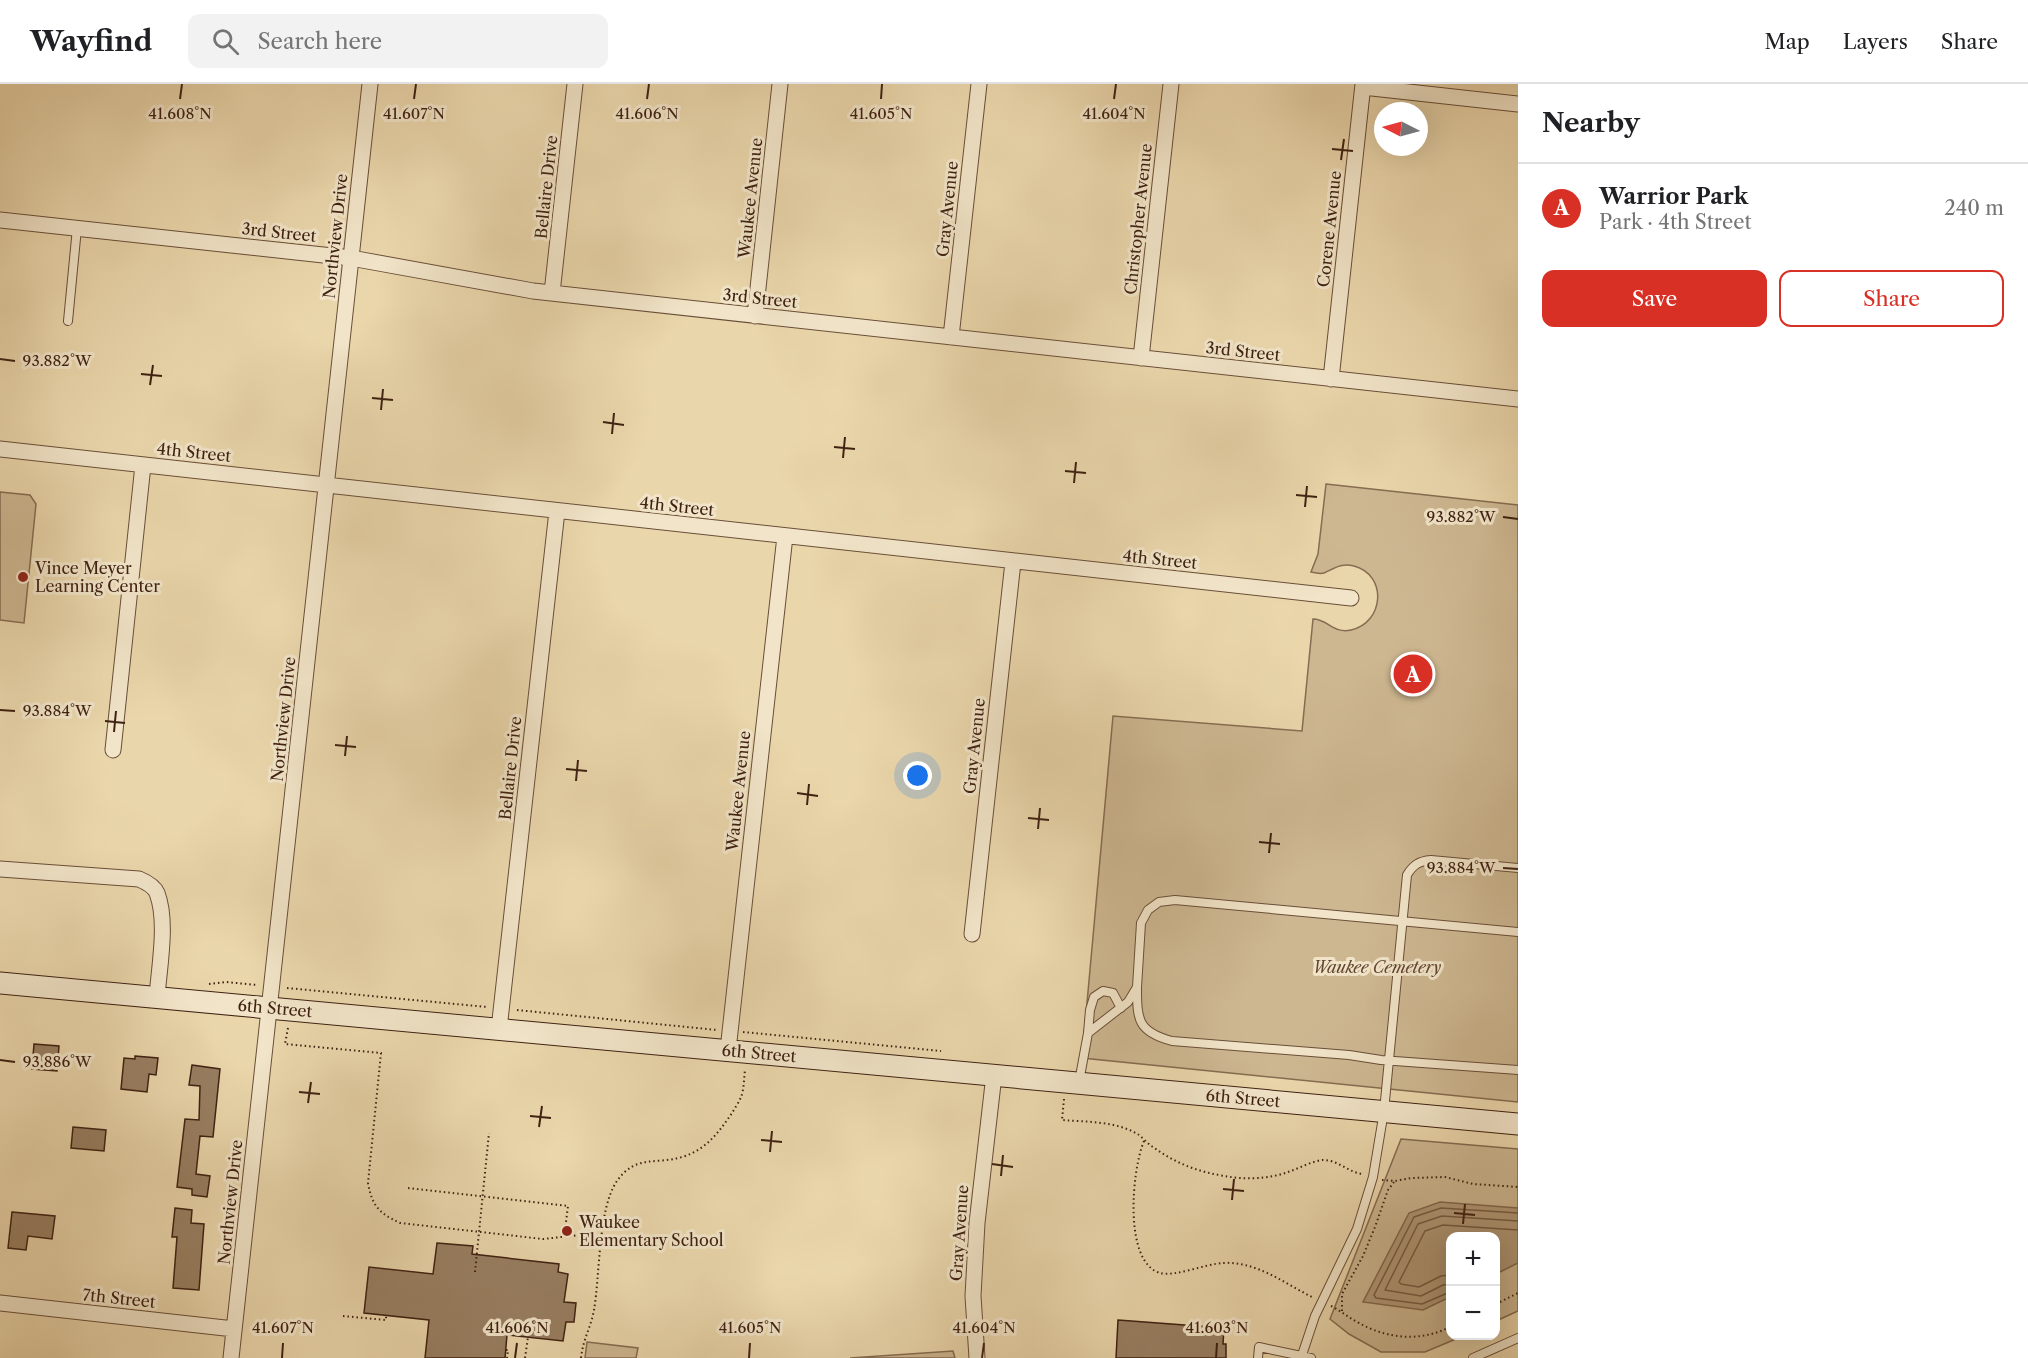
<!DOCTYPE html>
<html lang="en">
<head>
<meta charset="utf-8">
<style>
	body { margin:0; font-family:"Libre Caslon Text",serif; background:#f2f2f2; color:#202124 }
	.controls { position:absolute; right:18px; bottom:18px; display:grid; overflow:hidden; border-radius:12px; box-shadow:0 6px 24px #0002 }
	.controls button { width:54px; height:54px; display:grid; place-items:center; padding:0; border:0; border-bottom:2px solid #e0e0e0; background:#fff; color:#202124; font:30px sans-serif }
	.compass { position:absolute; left:1374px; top:18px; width:54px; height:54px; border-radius:50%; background:#fff; box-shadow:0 6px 24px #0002; rotate:276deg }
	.you { position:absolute; left:918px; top:692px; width:21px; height:21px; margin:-15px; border:4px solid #fff; border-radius:50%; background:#1a73e8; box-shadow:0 0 0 9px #1a73e833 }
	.badge { display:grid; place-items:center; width:39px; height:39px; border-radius:50%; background:#d93025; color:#fff; font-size:20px; font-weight:700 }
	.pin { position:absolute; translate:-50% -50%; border:3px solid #fff; box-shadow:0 2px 6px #0006 }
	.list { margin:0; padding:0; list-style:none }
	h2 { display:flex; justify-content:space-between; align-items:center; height:78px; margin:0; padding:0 24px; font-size:26px }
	h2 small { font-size:20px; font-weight:400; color:#757577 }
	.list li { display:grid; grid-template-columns:39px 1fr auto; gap:18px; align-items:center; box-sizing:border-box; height:90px; padding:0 24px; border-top:2px solid #e0e0e0 }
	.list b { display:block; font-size:22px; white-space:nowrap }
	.list p { margin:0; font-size:20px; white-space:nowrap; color:#757577 }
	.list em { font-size:20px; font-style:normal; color:#757577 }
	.actions { display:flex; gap:12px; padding:18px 24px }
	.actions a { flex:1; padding:14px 0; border:2px solid #d93025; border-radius:12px; text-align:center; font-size:21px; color:#d93025 }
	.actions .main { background:#d93025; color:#fff }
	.icon { flex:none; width:33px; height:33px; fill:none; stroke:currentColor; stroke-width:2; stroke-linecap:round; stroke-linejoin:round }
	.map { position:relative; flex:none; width:1518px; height:1274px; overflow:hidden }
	header { display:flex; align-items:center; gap:36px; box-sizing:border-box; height:84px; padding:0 30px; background:#fff; border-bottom:2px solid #e0e0e0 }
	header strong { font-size:28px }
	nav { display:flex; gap:33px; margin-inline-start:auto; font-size:21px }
	.search { width:420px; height:54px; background:#f2f2f2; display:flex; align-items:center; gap:15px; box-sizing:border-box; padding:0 21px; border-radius:12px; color:#757577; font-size:22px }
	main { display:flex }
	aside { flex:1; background:#fff }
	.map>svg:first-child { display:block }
</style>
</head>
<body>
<header>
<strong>Wayfind</strong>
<div class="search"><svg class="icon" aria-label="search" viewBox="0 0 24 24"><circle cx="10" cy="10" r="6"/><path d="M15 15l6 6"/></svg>Search here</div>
<nav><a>Map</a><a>Layers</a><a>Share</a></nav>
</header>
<main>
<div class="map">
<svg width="1518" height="1274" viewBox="0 0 1518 1274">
	<rect width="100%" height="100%" fill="#ead6ab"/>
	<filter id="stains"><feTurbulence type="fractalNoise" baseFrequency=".00333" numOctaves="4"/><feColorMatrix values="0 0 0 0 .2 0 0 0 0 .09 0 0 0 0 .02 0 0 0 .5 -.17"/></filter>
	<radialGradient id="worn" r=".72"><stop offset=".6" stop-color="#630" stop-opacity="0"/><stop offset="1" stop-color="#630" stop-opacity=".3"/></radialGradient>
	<!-- green -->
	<path fill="#cdb791" stroke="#866c52" stroke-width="1.5" d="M1326 400 1518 421V1018L1082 974 1113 632 1302 647 1313 535C1328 535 1333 550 1351 546 1384 539 1388 491 1354 482 1341 479 1335 484 1324 489 1321 490 1315 489 1311 488L1318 470Z
		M0 408 30 411 36 420 24 539 0 536Z
		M1401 1055 1518 1065V1227L1496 1237V1152H1450V1252H1463L1425 1268H1381L1349 1250 1330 1235Z
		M587 1258 638 1264 636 1274H585Z
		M953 1267 955 1274H850Z"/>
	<!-- water -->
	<path fill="#b09877" stroke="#83684f" stroke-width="1.5" d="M1440 1118 1518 1124V1179L1496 1190V1152H1450V1213L1423 1226 1363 1218 1409 1129Z"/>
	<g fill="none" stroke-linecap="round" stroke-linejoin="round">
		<!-- shore -->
		<path stroke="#785c44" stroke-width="1.5" d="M1450 1191 1441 1192 1419 1203 1401 1200 1399 1198 1425 1147 1443 1141 1518 1146
			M1450 1200 1443 1201 1421 1212 1385 1206 1418 1140 1442 1132 1518 1137
			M1450 1208 1422 1220 1376 1214 1374 1211 1414 1133 1441 1124 1518 1129"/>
	</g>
	<!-- building -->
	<path fill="#987f62" stroke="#3f2112" stroke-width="1.5" d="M34 960 59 962 57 987 32 985Z
		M135 972 158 974 156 991 149 990 147 1008 121 1005 124 974 135 975Z
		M192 981 220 985 213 1053 200 1052 196 1090 210 1092 207 1113 192 1111V1105L177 1103 185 1035 199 1036 200 1002 189 1001Z
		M73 1043 106 1046 104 1067 71 1064Z
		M175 1124 192 1126 191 1139 204 1140 199 1206 173 1204 177 1153H172Z
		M12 1128 55 1132 52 1155 28 1152 26 1166 8 1164Z
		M437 1159 473 1162 472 1170 559 1180 558 1188 568 1190 564 1218 576 1219 574 1238H566L563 1257 507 1251 505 1274H425L429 1236 364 1229 369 1183 433 1190Z
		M1118 1236 1224 1244 1223 1260H1226V1274H1116Z"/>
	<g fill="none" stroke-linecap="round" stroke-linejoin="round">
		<!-- lane casing -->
		<g stroke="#6a4e38" stroke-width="10">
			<path id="lane" d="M68 237 77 144
				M1137 904C1137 936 1138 948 1172 957L1349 971 1381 976 1518 986
				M1088 949 1090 926 1094 913 1103 907 1113 909 1121 924
				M1079 998 1088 949 1128 918 1137 903 1141 839 1148 826 1159 818 1175 816 1518 848
				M1258 1274 1259 1263 1311 1274
				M1301 1274 1315 1232 1357 1145 1373 1093 1384 1027 1407 791C1413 781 1419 777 1431 776L1518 784
				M1473 1274 1518 1254"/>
		</g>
		<!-- street casing -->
		<g stroke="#6a4e38" stroke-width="17">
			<path id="street" d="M1363 3 1518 20
				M0 136 351 174 533 207 1518 315
				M552 209 575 0
				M755 232 780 0
				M951 253 979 0
				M1141 274 1171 0
				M1331 295 1363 0
				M0 365 1351 514
				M113 666 143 381
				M0 785 139 795C146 798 154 802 157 809 168 838 159 883 157 913
				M972 850 1013 478
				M499 945 557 427
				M728 966 785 452
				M0 1219 234 1245
				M231 1274 370 0
				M977 1274 973 1212 977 1139 994 991"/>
		</g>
		<!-- secondary casing -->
		<g stroke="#3f2112" stroke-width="23">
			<path id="secondary" d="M0 899 1518 1040"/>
		</g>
		<!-- path -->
		<path stroke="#3f2112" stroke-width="2" stroke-dasharray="1.5 3" stroke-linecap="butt" d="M209 900 226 898 257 901
			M287 904 487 923
			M517 926 717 946
			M288 944 285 960 381 969 368 1099C372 1122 379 1129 400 1139L543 1155 589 1150 601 1154
			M743 948 941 967
			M1064 1015 1062 1036C1087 1038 1117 1037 1139 1051 1144 1055 1148 1060 1153 1063 1175 1079 1198 1088 1225 1092 1245 1096 1269 1095 1288 1088 1300 1084 1312 1077 1323 1076 1338 1076 1348 1088 1362 1090
			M1144 1057C1132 1085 1123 1178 1160 1189 1175 1193 1205 1180 1223 1179 1256 1177 1284 1199 1312 1213
			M1382 1096 1395 1097 1411 1094 1445 1093 1473 1100 1518 1103
			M408 1104 568 1122 564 1154
			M475 1188 489 1049
			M1496 1220 1518 1209
			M1331 1222C1341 1227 1349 1234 1359 1239 1388 1255 1420 1258 1450 1243
			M1342 1227V1210L1363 1172 1375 1143 1388 1106 1394 1098
			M343 1232 386 1236V1232
			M506 1266H508L507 1274
			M525 1274 528 1253
			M581 1274C583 1255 591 1243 594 1226 600 1192 598 1124 617 1097 636 1070 656 1081 682 1073 706 1066 719 1048 732 1029 735 1024 739 1018 741 1013 744 1006 744 994 745 986"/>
		<!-- lane -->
		<use href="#lane" stroke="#f1e4c8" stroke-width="8"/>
		<!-- street -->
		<use href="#street" stroke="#f1e4c8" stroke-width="15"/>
		<!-- secondary -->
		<use href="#secondary" stroke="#f1e4c8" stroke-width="21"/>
	</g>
	<!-- ticks -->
	<path fill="none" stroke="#3f2112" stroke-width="2" d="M180 15 182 0M414 15 416 0M647 15 649 0M881 15 882 0M1114 15 1116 0M1332 65 1353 67M1341 76 1344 55M0 275 15 277M141 290 162 292M150 301 153 281M372 314 393 316M381 326 383 305M603 338 624 341M612 350 614 329M834 363 855 365M843 374 845 353M1065 387 1086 389M1074 399 1076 378M1296 411 1317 413M1305 423 1307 402M1503 433 1518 435M0 626 15 627M105 637 125 639M114 648 116 627M335 661 356 663M345 672 347 652M566 685 587 687M576 697 578 676M797 709 818 712M807 721 809 700M1028 734 1049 736M1038 745 1040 724M1259 758 1280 760M1269 769 1271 749M1503 784 1518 785M0 976 15 978M299 1008 320 1010M308 1019 311 998M530 1032 551 1034M539 1043 542 1022M761 1056 782 1058M770 1068 772 1047M992 1080 1013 1083M1001 1092 1003 1071M1223 1105 1244 1107M1232 1116 1234 1095M1454 1129 1475 1131M1463 1140 1465 1120M282 1274 283 1259M515 1274 517 1259M749 1274 750 1259M982 1274 984 1259M1216 1274 1217 1259"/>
	<!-- markers -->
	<g fill="#8f2418" stroke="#f1e4c8" stroke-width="2">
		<circle cx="23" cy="493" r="6"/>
		<circle cx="567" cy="1147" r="6"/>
	</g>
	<g text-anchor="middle" stroke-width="6" stroke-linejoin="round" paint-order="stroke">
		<!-- street labels -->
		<g font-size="16" fill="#3f2112" stroke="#f1e4c8">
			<text transform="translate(546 103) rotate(-84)" y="6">Bellaire Drive</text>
			<text transform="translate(750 114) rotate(-84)" y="6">Waukee Avenue</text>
			<text transform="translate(947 125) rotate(-84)" y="6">Gray Avenue</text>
			<text transform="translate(1138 135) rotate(-84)" y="6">Christopher Avenue</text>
			<text transform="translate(1329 145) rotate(-84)" y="6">Corene Avenue</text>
			<text transform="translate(279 148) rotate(6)" y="6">3rd Street</text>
			<text transform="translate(335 152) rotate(-84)" y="6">Northview Drive</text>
			<text transform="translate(760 214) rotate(6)" y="6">3rd Street</text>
			<text transform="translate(1243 267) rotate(6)" y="6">3rd Street</text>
			<text transform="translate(194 368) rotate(6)" y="6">4th Street</text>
			<text transform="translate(677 422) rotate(6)" y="6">4th Street</text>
			<text transform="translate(1160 475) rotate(6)" y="6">4th Street</text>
			<text transform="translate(283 635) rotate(-84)" y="6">Northview Drive</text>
			<text transform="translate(974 662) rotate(-84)" y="6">Gray Avenue</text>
			<text transform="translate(510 684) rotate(-84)" y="6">Bellaire Drive</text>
			<text transform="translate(738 707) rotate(-84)" y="6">Waukee Avenue</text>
			<text transform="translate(275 924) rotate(5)" y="6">6th Street</text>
			<text transform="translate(759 969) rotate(5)" y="6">6th Street</text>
			<text transform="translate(1243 1014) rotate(5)" y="6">6th Street</text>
			<text transform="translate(230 1118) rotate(-84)" y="6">Northview Drive</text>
			<text transform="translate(959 1149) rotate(-86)" y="6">Gray Avenue</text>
			<text transform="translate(119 1214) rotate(6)" y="6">7th Street</text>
		</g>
		<!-- poi labels -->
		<g font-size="16" fill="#3f2112" stroke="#f1e4c8" text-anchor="start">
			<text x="35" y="490">Vince Meyer<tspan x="35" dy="18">Learning Center</tspan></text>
			<text x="579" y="1144">Waukee<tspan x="579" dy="18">Elementary School</tspan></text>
		</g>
		<!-- park labels -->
		<g font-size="16" font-style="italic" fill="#624632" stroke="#f1e4c8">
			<text x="1377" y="889">Waukee Cemetery</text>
		</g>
	</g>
	<g font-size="15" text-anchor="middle" fill="#3f2112" stroke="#f1e4c8" stroke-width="6" stroke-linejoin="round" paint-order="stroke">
		<text x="180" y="35">41.608°N</text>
		<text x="414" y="35">41.607°N</text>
		<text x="647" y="35">41.606°N</text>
		<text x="881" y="35">41.605°N</text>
		<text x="1114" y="35">41.604°N</text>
		<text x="57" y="282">93.882°W</text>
		<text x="1461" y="438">93.882°W</text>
		<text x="57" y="632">93.884°W</text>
		<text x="1461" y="789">93.884°W</text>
		<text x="57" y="983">93.886°W</text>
		<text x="283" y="1249">41.607°N</text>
		<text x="517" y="1249">41.606°N</text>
		<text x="750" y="1249">41.605°N</text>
		<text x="984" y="1249">41.604°N</text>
		<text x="1217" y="1249">41.603°N</text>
	</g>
	<rect width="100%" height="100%" filter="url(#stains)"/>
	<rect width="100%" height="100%" fill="url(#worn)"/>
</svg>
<div class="controls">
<button>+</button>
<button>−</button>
</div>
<svg class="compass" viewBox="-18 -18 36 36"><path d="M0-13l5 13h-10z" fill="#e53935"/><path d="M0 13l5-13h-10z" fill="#757577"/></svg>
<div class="you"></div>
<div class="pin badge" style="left:1413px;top:590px">A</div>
</div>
<aside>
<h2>Nearby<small></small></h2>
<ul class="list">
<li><span class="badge">A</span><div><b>Warrior Park</b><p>Park · 4th Street</p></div><em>240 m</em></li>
</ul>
<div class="actions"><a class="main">Save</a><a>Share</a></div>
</aside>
</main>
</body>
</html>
